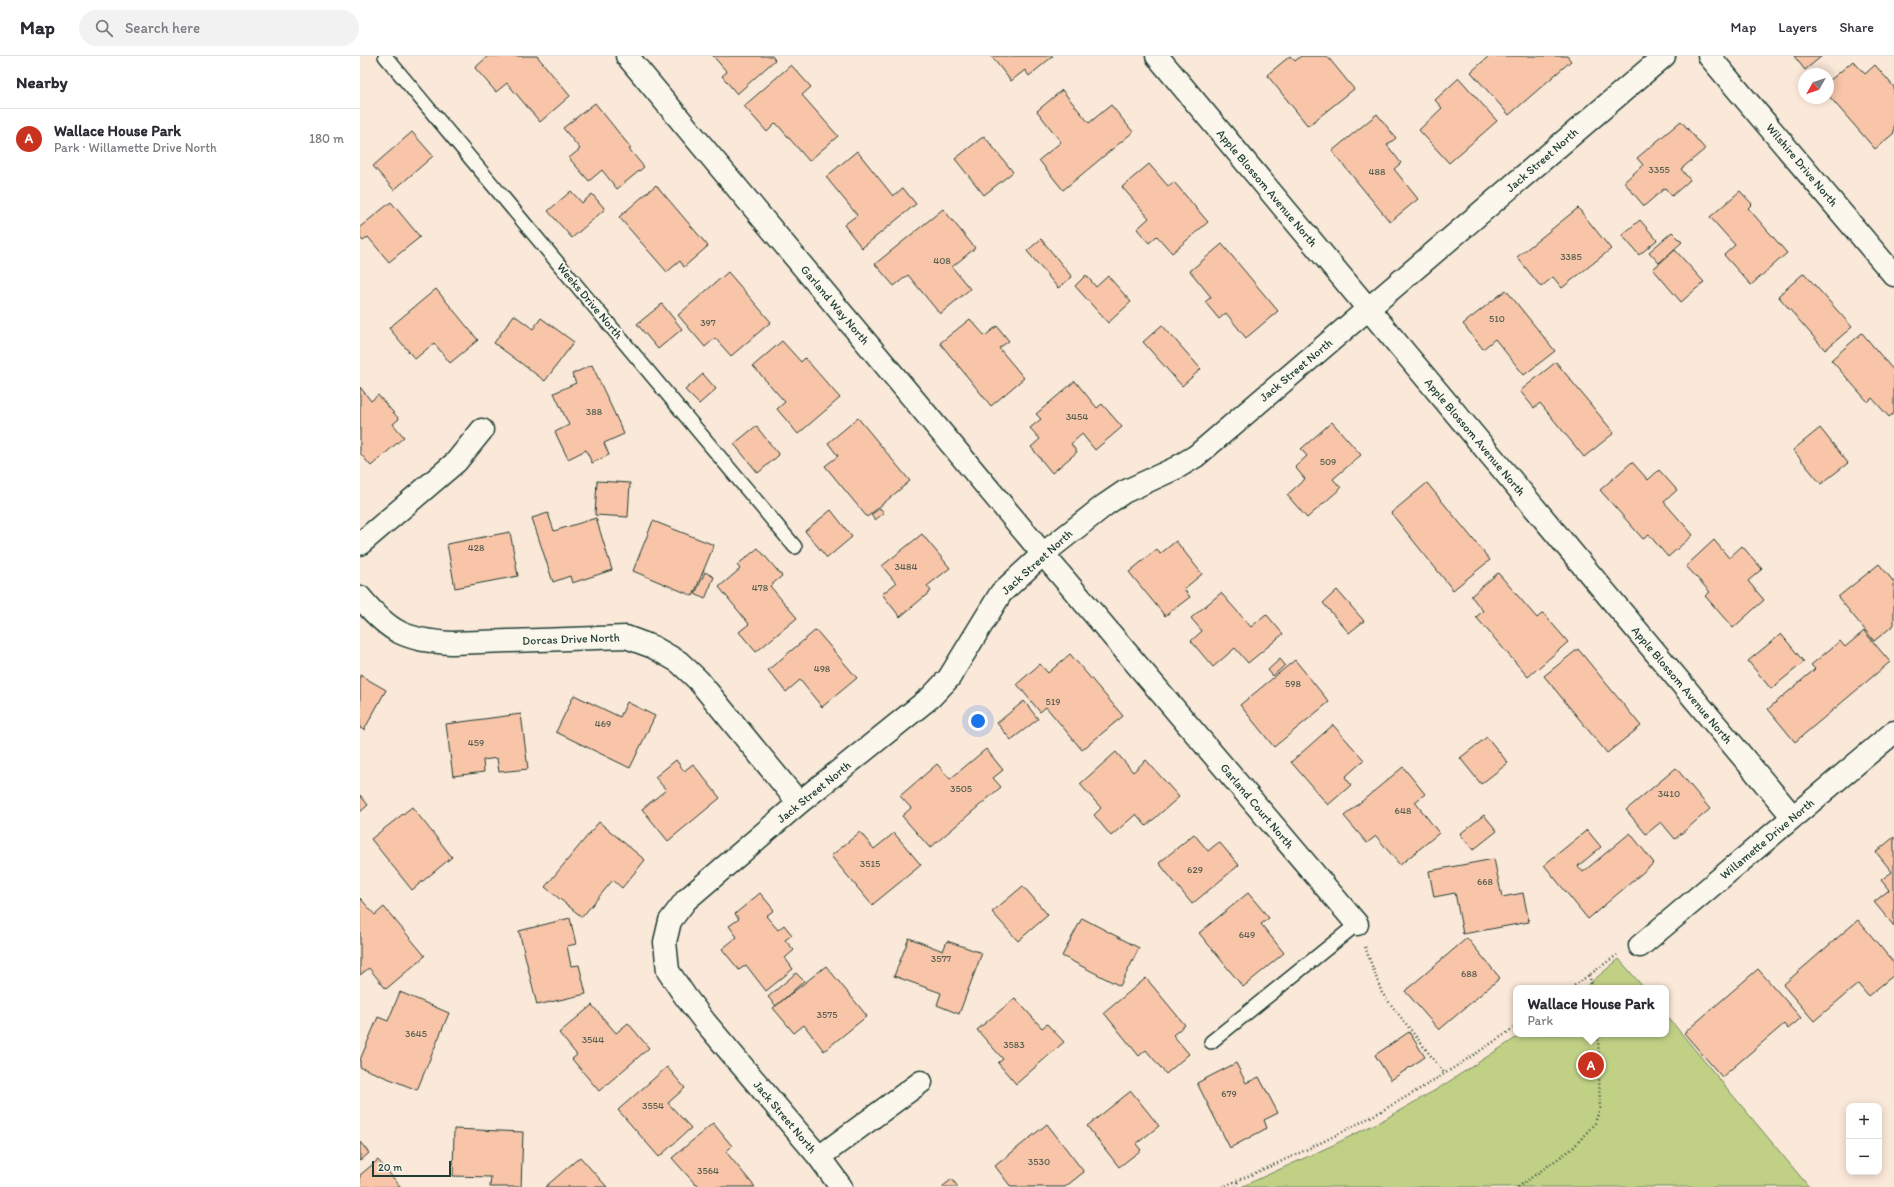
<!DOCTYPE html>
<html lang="en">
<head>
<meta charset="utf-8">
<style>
	body { margin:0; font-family:Itim,sans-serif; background:#f2f2f3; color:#2b2b33 }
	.controls { position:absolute; right:12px; bottom:12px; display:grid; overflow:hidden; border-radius:8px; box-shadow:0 2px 10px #0003 }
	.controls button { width:36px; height:36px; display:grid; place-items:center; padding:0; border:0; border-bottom:1px solid #e1e1e2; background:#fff; color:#2b2b33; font:20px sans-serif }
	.compass { position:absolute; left:1438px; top:12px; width:36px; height:36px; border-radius:50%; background:#fff; box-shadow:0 2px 10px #0003; rotate:230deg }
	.scale { position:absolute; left:12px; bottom:10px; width:79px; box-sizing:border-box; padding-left:4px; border:2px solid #1f3d34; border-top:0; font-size:11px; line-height:14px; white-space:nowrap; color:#1f3d34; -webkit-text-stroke:3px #fbf7ec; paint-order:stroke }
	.you { position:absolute; left:618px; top:665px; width:14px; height:14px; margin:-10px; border:3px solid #fff; border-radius:50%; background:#1a73e8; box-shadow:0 0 0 6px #1a73e833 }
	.badge { display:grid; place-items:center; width:26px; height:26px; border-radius:50%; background:#c8321e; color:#fff; font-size:13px; font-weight:700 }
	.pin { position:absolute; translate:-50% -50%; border:2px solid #fff; box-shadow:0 1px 4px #0006 }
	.popup { position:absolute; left:1153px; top:929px; width:156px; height:52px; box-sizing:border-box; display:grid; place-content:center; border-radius:8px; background:#fff; filter:drop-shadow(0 1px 3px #0005); font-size:13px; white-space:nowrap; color:#7c7c81 }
	.popup b { font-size:15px; color:#2b2b33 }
	.popup::after { content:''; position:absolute; left:50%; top:100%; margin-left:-8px; border:8px solid transparent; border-top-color:#fff }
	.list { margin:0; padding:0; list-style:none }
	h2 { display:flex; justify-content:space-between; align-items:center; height:52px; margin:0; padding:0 16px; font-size:17px }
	h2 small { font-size:13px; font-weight:400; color:#7c7c81 }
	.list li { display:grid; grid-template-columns:26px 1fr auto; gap:12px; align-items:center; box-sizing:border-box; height:60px; padding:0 16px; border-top:1px solid #e1e1e2 }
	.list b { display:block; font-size:15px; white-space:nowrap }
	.list p { margin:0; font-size:13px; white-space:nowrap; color:#7c7c81 }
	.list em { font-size:13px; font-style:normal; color:#7c7c81 }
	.icon { flex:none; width:22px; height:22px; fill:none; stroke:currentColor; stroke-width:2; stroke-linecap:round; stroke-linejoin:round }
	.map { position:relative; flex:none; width:1534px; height:1131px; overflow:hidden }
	header { display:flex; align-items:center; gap:24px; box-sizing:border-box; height:56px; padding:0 20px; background:#fff; border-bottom:1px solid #e1e1e2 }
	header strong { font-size:19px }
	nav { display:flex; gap:22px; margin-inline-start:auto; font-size:14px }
	.search { width:280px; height:36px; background:#f2f2f3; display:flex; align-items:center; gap:10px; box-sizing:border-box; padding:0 14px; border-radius:22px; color:#7c7c81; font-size:15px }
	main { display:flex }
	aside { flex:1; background:#fff }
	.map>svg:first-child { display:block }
</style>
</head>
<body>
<header>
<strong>Map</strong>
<div class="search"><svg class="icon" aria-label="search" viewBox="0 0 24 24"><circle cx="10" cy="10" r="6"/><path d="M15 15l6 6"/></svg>Search here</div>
<nav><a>Map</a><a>Layers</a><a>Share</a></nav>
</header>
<main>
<aside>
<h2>Nearby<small></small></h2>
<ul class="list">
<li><span class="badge">A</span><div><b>Wallace House Park</b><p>Park · Willamette Drive North</p></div><em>180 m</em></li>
</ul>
</aside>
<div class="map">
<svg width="1534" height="1131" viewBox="0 0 1534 1131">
	<rect width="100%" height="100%" fill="#fae8d8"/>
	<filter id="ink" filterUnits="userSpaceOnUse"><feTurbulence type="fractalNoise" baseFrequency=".025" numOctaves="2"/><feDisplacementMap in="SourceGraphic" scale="8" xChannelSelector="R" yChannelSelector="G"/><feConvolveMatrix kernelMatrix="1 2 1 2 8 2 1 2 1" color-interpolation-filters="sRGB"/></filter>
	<g filter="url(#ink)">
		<!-- green -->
		<path fill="#c0d186" stroke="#70875d" d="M1259 903 1284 932H1224Z
			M1306 959 1449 1131H881L971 1090 1025 1063 1079 1032 1162 978H1306Z"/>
		<!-- building -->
		<path fill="#f8c5a8" stroke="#1f3d34" d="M128 0H177L210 40 180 66 147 27 136 36 115 12Z
			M353 0H412L415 4 377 38 362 20 367 16Z
			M631 0H693L669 20 665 14 651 25Z
			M930 0 935 5 941 0H967L994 33 948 70 907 19Z
			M1129 0H1207L1211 5 1149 59 1111 16Z
			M1434 0H1462L1445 14Z
			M1493 5 1505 18 1515 9 1534 31V77L1515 93 1468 39V26Z
			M431 9 451 31 442 39 478 80 449 105 416 67 407 76 384 50Z
			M1099 22 1137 65 1089 107 1059 74 1082 52 1075 44Z
			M702 34 729 67 751 49 773 76 703 134 679 104 701 86 677 55Z
			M235 47 271 92 269 93 284 111 257 133 242 114 229 125 209 102 220 93 203 72Z
			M1017 58 1036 82 1027 89 1041 107 1034 113 1058 143 1030 166 972 95Z
			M1321 65 1345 93 1321 113 1330 124 1312 140 1305 132 1284 150 1264 126 1283 109 1277 102Z
			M52 76 73 100 34 134 13 110Z
			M624 80 653 116 624 139 595 103Z
			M497 95 533 140 543 132 556 148 502 192 484 169 497 159 466 121Z
			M789 108 808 130 814 126 848 166 812 197 797 180 789 187 777 173 789 162 762 131Z
			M296 129 348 190 324 211 320 205 307 216 259 161Z
			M211 135 222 147 232 138 245 153 212 182 188 155Z
			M1380 135 1392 148 1388 152 1427 197 1391 229 1364 199 1375 189 1350 161Z
			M31 146 60 181 29 206 8 181 3 185 0 182V171Z
			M1218 152 1251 193 1202 232 1193 221 1181 231 1157 201Z
			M583 153 615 192 592 211 610 233 580 258 548 219 534 230 515 208Z
			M1280 164 1297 184 1279 199 1262 179Z
			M1312 176 1322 186 1299 207 1289 196Z
			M681 183 712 221 698 232 667 195Z
			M862 188 918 255 886 282 866 257 859 263 845 246 851 241 830 215Z
			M1315 194 1344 226 1321 246 1293 213Z
			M368 216 411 266 371 300 355 282 345 291 318 259Z
			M1444 217 1492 271 1465 294 1418 240Z
			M726 219 736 231 748 220 771 246 748 267 715 230Z
			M76 233 118 284 90 307 74 287 55 303 29 272Z
			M1146 234 1195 295 1164 319 1135 283 1123 293 1103 268Z
			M302 248 322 273 298 293 277 268Z
			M154 259 173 273 181 262 214 286 185 325 134 287Z
			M610 263 625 280 637 270 649 285 639 292 664 322 631 350 580 287Z
			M802 269 841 313 822 330 783 286Z
			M1502 277 1534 315V357L1529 361 1512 342 1508 346 1471 304Z
			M422 285 441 306 445 302 480 342 438 378 417 353 425 346 393 310Z
			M1196 306 1254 377 1224 401 1180 347 1174 352 1160 335Z
			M232 309 264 378 244 387 249 399 232 407 226 394 208 403 195 376 209 369 194 337 216 327 212 318Z
			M343 318 356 333 339 348 325 334Z
			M715 325 737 352 742 348 762 371 735 394 722 378 711 388 717 396 692 417 671 391 680 383 670 372 681 363 676 358Z
			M0 331 11 345 18 339 39 363 33 368 44 381 11 410 0 397Z
			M498 362 550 425 507 461 465 410 478 400 468 387Z
			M972 366 1001 399 973 423 981 432 947 462 927 439 945 423 935 411 947 400 941 393Z
			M396 370 419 399 398 417 374 388Z
			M1460 372 1488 407 1461 428 1433 394Z
			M1272 406 1288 424 1299 414 1317 434 1304 446 1333 479 1308 501 1289 479 1283 483 1240 434Z
			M237 425 270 427 268 461 235 459Z
			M1067 427 1130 504 1093 534 1031 457Z
			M520 452 524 457 515 464 511 459Z
			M471 454 492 481 467 502 445 475Z
			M188 457 194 475 236 462 252 514 212 527 210 520 193 526 172 462Z
			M293 465 354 489 333 540 273 515Z
			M150 476 158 520 95 532 87 488Z
			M562 478 590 512 567 530 571 535 540 561 522 538 536 527 522 510Z
			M1354 484 1369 502 1382 490 1402 513 1388 525 1404 544 1373 572 1345 540 1350 536 1326 510Z
			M816 485 842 518 824 533 830 541 805 560 769 516 797 493 800 498Z
			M398 492 422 520 410 530 437 562 396 596 379 576 389 568 359 531 380 513 377 509Z
			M1519 508 1534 526V569L1514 585 1478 541Z
			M345 516 354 521 345 543 335 538Z
			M1138 517 1177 562 1183 557 1208 586 1168 621 1116 561 1123 555 1111 540Z
			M977 534 1004 565 989 577 963 547Z
			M861 537 891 571 906 558 923 578 888 607 875 592 853 611 831 585 842 575 831 562Z
			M456 574 497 622 462 651 440 624 426 636 408 614Z
			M1504 575 1530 606 1435 686 1408 653 1455 613 1451 609 1480 585 1485 591Z
			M1421 578 1444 606 1411 633 1388 605Z
			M1218 593 1281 670 1247 697 1184 620Z
			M710 598 763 660 722 694 686 651 680 656 657 628 680 608 688 617Z
			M920 603 925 609 913 620 908 614Z
			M935 604 969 646 914 691 880 649Z
			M0 619 26 634 4 674 0 672Z
			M214 639 260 661 267 646 295 660 270 712 196 676Z
			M664 645 678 663 651 684 637 667Z
			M161 658 168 713 139 716 137 702 123 704 124 716 93 720 86 668Z
			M973 669 1004 704 985 721 991 729 968 749 931 706Z
			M1127 681 1148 707 1121 728 1100 702Z
			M626 693 643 714 633 722 641 731 570 792 542 760 551 752 540 740 577 708 590 723Z
			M756 696 773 716 786 704 819 741 786 770 776 758 751 780 734 759 741 752 720 728Z
			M316 704 324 715 333 708 360 742 308 785 282 753 306 734 295 721Z
			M1043 711 1065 738 1055 746 1079 777 1040 809 1016 780 1007 787 984 760Z
			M1316 712 1350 753 1315 783 1301 766 1286 778 1266 754Z
			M0 739 8 749 0 756Z
			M52 751 92 801 52 834 11 783Z
			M1124 759 1137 775 1113 794 1100 778Z
			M239 766 285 804 262 832 253 824 222 861 185 831Z
			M1227 774 1241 791 1218 810 1223 816 1270 777 1294 807 1228 863 1184 809Z
			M500 776 514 793 534 777 561 809 512 849 471 800Z
			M834 778 848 795 859 786 879 809 832 848 799 807Z
			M1534 781V870L1514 846 1529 834 1521 824 1532 816 1516 796Z
			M1134 803 1142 841 1163 837 1169 866 1103 878 1095 837 1074 841 1069 815Z
			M663 830 688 859 658 885 632 856Z
			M400 837 414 854 406 860 418 874 424 869 432 879 425 884 434 894 425 902 433 913 406 935 386 909 379 914 362 893 377 881 369 870 379 863 375 858Z
			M888 837 909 862 901 868 924 897 883 931 839 877Z
			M0 842 15 859 24 851 65 900 26 933 9 912 0 919Z
			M210 862 216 888 207 890 211 910 219 909 226 938 177 949 159 875Z
			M722 862 779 892 760 930 702 900Z
			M1498 864 1534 907V919L1508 940 1498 928 1454 965 1423 929Z
			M549 882 583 895 587 885 622 897 599 958 577 949 581 937 534 920Z
			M1107 882 1140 922 1079 974 1045 935Z
			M466 910 507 960 464 995 444 969 434 977 413 952Z
			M1398 913 1441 962 1428 973 1424 968 1362 1021 1324 977Z
			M436 917 444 925 416 950 408 941Z
			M786 922 825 969 813 979 829 998 806 1018 786 994 779 1000 744 957Z
			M40 936 89 957 57 1034 0 1011V1004L18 961 28 965Z
			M655 942 682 972 687 968 704 986 656 1028 638 1007 643 1003 617 974Z
			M232 949 256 977 268 967 289 992 239 1035 212 1003 217 999 199 977Z
			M1049 976 1065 1001 1031 1024 1015 999Z
			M876 1007 886 1027 899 1021 918 1057 904 1064 907 1072 870 1092 837 1027Z
			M307 1011 325 1032 308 1047 331 1072 299 1101 258 1054Z
			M771 1035 799 1070 776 1088 781 1094 759 1111 727 1070Z
			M353 1067 372 1090 366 1096 395 1131H340L337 1128 336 1129 312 1102Z
			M687 1068 724 1116 705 1131H651L635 1110Z
			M94 1073 163 1076 161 1131H130L131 1121 93 1120Z
			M0 1086 9 1097 0 1105Z
			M220 1101 247 1131H185Z
			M18 1104 41 1131H0V1119Z
			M592 1123 598 1131H582Z"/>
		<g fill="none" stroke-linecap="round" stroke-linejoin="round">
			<!-- service casing -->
			<g stroke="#1f3d34" stroke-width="16">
				<path id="service" d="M25 0 435 491
					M851 986 997 868"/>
			</g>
			<!-- minor casing -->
			<g stroke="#1f3d34" stroke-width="25">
				<path id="minor" d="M267 0 683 498 997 868
					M797 0 1433 761
					M1349 0 1534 219
					M0 488 96 406 122 374
					M0 541C30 577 45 584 92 587L266 581 293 591 319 606 338 624 439 747
					M1280 890 1534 676
					M459 1101 561 1026
					M481 1131 459 1101 345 966 325 940 308 915 305 886 310 865 326 844 439 747 571 641 589 622 641 537 683 498 745 449 764 436 816 412 836 400 1304 0"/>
			</g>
			<!-- path -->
			<path stroke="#1f3d34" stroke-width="2.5" stroke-dasharray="1 3" stroke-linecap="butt" d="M1005 891 1022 937 1085 1018
				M1229 919 1233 932
				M1211 932 1257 899
				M862 1131C920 1107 978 1080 1032 1049 1075 1025 1115 998 1156 971
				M876 1131 878 1124
				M1158 1131 1213 1092 1235 1067 1240 1052 1238 978"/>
			<!-- service -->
			<use href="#service" stroke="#fbf7ec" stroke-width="13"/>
			<!-- minor -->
			<use href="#minor" stroke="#fbf7ec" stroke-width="22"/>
		</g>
	</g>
	<g text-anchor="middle" stroke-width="4" stroke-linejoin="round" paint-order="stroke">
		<!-- number labels -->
		<g font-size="10" fill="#555f51">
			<text x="1299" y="117">3355</text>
			<text x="1017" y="119">488</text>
			<text x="1211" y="204">3385</text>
			<text x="582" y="208">408</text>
			<text x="1137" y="266">510</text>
			<text x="348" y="270">397</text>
			<text x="234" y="359">388</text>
			<text x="717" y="364">3454</text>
			<text x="968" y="409">509</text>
			<text x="116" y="495">428</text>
			<text x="546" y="514">3484</text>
			<text x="400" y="535">478</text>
			<text x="462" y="616">498</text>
			<text x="933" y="631">598</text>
			<text x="693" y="649">519</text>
			<text x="243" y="671">469</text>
			<text x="116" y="690">459</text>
			<text x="601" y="736">3505</text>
			<text x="1309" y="741">3410</text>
			<text x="1043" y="758">648</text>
			<text x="510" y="811">3515</text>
			<text x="835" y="817">629</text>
			<text x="1125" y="829">668</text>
			<text x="887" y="882">649</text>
			<text x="581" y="906">3577</text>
			<text x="1109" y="921">688</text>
			<text x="467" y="962">3575</text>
			<text x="56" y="981">3645</text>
			<text x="233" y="987">3544</text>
			<text x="654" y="992">3583</text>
			<text x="869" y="1041">679</text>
			<text x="293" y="1053">3554</text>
			<text x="679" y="1109">3530</text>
			<text x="348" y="1118">3564</text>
		</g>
		<!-- street labels -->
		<g font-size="12" fill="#1f3d34" stroke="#fbf7ec">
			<text transform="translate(1182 104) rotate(-41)" y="4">Jack Street North</text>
			<text transform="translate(1442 109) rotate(50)" y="4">Wilshire Drive North</text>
			<text transform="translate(907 132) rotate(50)" y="4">Apple Blossom Avenue North</text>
			<text transform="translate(230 245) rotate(50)" y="4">Weeks Drive North</text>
			<text transform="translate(475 249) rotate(50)" y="4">Garland Way North</text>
			<text transform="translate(936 314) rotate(-40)" y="4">Jack Street North</text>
			<text transform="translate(1115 381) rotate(50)" y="4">Apple Blossom Avenue North</text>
			<text transform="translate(677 506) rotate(-42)" y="4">Jack Street North</text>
			<text transform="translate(211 583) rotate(-2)" y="4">Dorcas Drive North</text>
			<text transform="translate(1322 629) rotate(50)" y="4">Apple Blossom Avenue North</text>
			<text transform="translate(454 736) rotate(-39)" y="4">Jack Street North</text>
			<text transform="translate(897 750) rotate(50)" y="4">Garland Court North</text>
			<text transform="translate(1407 783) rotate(-40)" y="4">Willamette Drive North</text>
			<text transform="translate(425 1061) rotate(50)" y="4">Jack Street North</text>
		</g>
	</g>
</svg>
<div class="controls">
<button>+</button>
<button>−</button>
</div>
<svg class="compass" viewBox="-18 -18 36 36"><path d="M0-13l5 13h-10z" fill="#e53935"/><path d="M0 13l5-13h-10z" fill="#7c7c81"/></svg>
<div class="scale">20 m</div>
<div class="you"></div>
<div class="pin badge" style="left:1231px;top:1009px">A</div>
<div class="popup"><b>Wallace House Park</b>Park</div>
</div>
</main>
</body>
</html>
